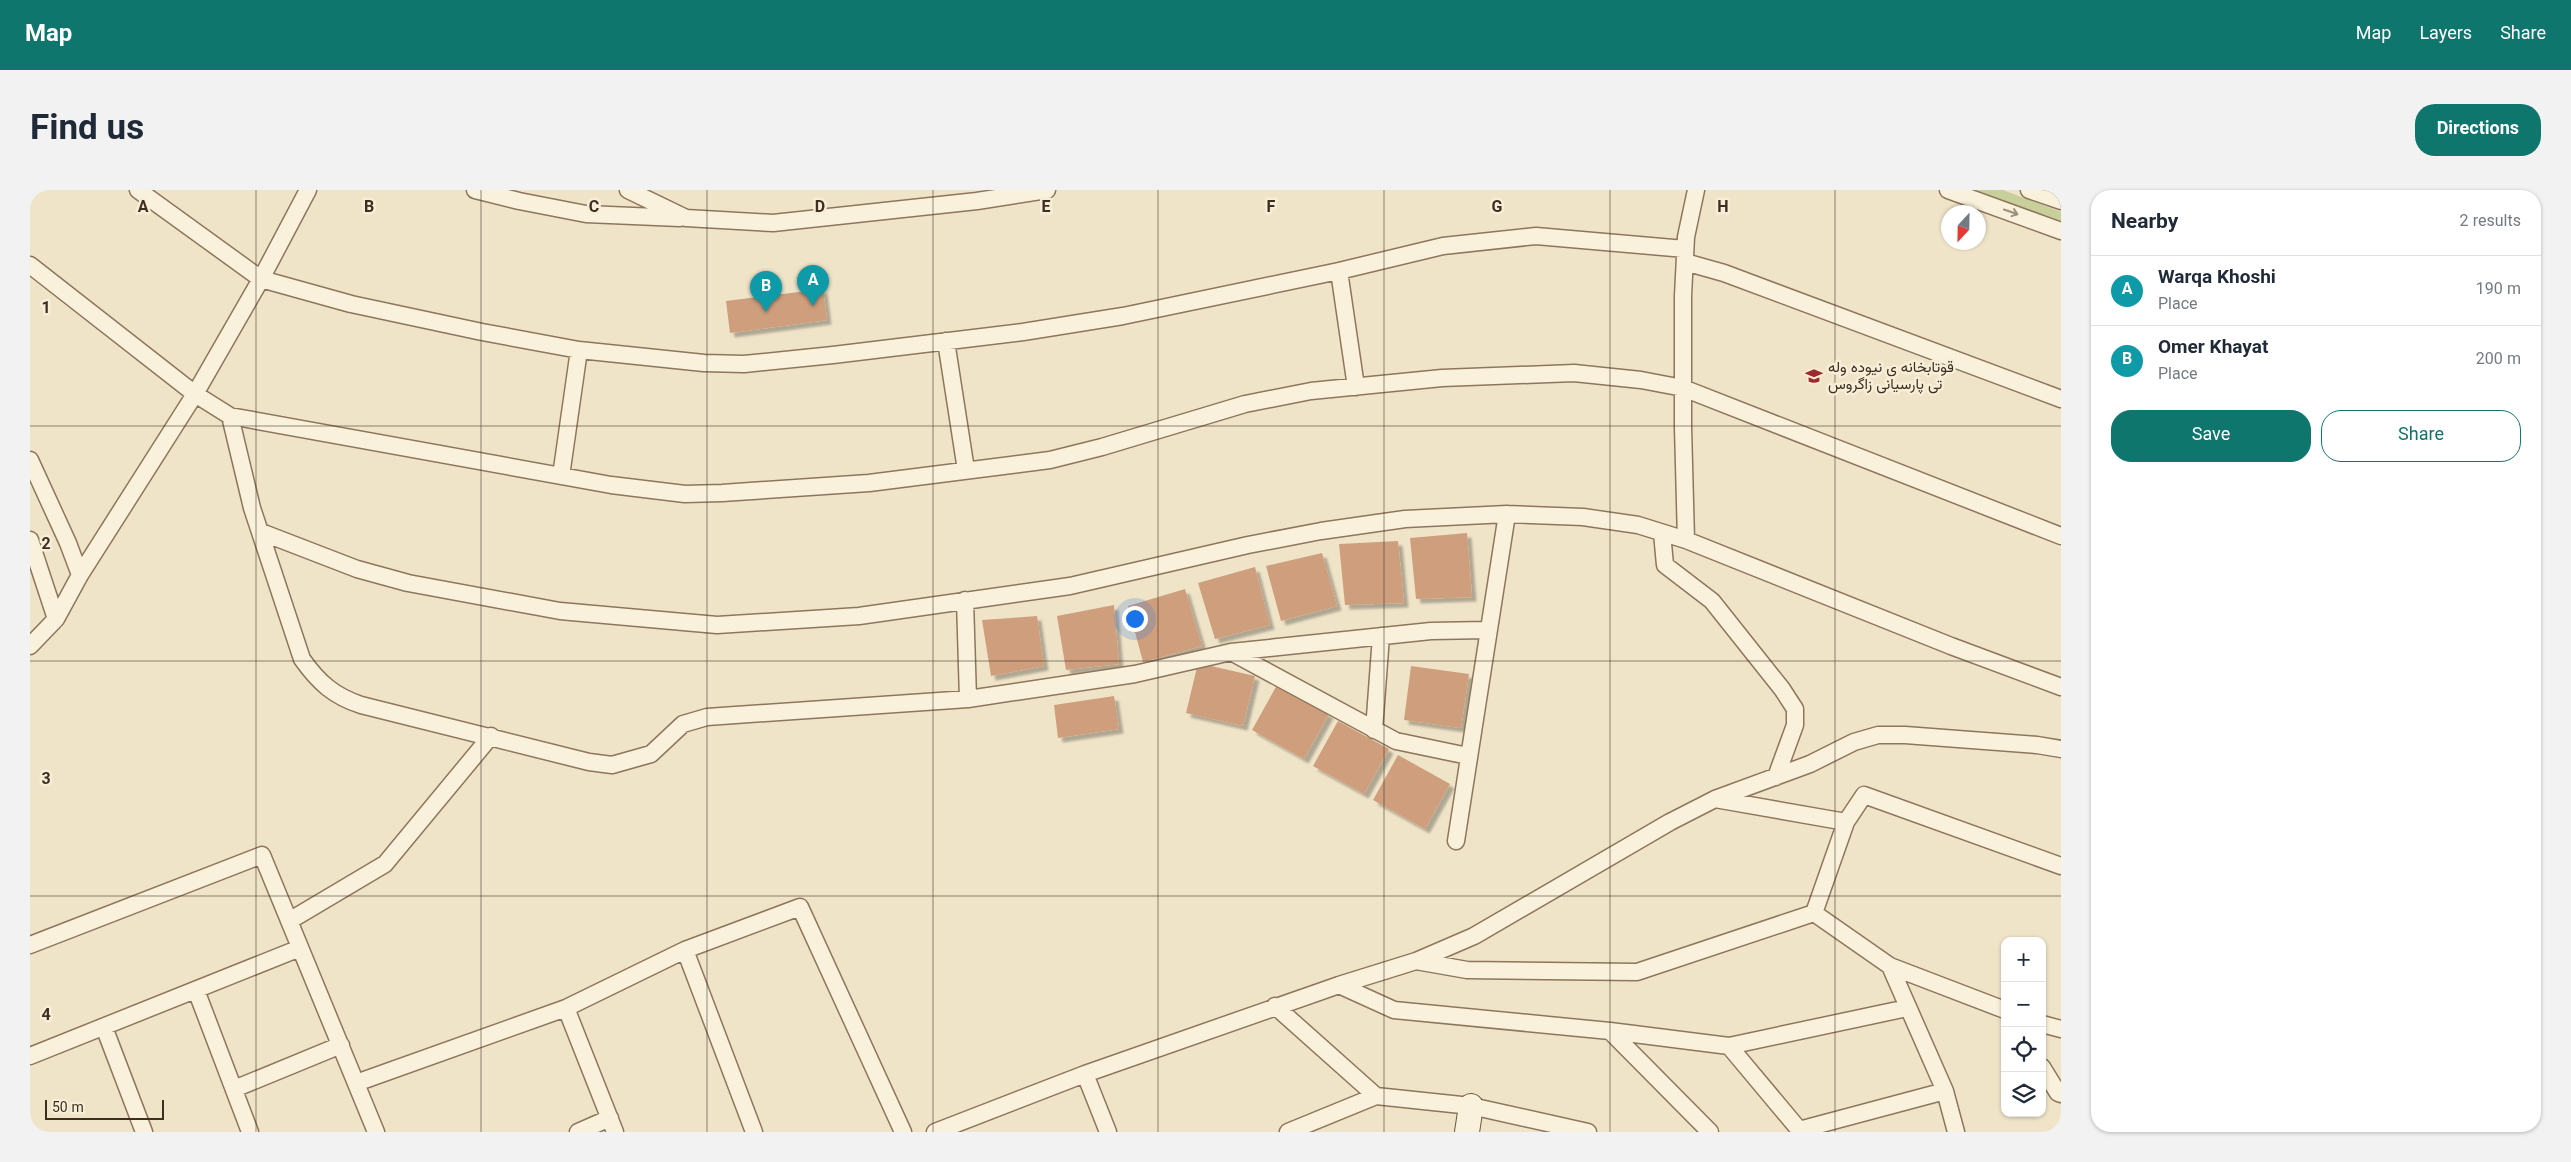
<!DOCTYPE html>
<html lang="en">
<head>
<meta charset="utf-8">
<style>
	body { margin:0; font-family:Georgia,Vazirmatn,serif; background:#f2f2f3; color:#1f2937 }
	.controls { position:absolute; right:15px; bottom:15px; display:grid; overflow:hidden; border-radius:10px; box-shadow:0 1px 4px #0004 }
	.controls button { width:45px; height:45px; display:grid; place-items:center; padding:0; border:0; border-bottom:1px solid #e0e1e3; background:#fff; color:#1f2937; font:25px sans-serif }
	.compass { position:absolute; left:1911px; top:15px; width:45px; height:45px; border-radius:50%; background:#fff; box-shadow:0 1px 4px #0004; rotate:202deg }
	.scale { position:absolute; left:15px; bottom:12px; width:119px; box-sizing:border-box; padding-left:5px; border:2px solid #3d2e20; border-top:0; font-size:14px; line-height:18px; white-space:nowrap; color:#3d2e20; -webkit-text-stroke:4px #f7eed8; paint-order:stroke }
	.you { position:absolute; left:1104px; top:428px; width:18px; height:18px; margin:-12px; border:4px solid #fff; border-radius:50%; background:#1a73e8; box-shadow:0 0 0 8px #1a73e833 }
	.badge { display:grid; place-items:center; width:32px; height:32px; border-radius:50%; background:#0f766e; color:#fff; font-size:16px; font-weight:700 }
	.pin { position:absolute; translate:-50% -41px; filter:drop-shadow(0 1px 2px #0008) }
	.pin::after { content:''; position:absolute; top:26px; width:18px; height:15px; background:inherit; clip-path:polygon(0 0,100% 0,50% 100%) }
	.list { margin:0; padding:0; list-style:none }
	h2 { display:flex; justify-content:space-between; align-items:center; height:65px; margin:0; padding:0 20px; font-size:21px }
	h2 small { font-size:16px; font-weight:400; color:#747a83 }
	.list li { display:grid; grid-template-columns:32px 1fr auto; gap:15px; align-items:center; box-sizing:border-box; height:70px; padding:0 20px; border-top:1px solid #e0e1e3 }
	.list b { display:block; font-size:19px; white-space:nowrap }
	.list p { margin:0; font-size:16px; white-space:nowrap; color:#747a83 }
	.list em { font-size:16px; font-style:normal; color:#747a83 }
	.actions { display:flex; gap:10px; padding:15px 20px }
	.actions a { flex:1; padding:11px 0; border:1px solid #0f766e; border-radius:20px; text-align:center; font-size:18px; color:#0f766e }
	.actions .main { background:#0f766e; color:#fff }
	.icon { flex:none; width:28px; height:28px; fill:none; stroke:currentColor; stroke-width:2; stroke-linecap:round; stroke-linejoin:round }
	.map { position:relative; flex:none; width:2031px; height:942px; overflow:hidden; border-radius:20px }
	header { display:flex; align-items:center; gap:30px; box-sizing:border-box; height:70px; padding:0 25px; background:#0f766e; color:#fff }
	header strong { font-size:24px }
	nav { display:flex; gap:28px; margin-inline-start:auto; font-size:18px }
	.intro { display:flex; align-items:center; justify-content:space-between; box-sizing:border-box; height:120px; padding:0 30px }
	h1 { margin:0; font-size:35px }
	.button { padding:12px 22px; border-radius:20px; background:#0f766e; color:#fff; font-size:18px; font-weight:700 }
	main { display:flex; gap:30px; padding:0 30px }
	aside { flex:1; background:#fff; border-radius:20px; box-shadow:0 1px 4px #0004 }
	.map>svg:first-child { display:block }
</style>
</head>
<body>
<header>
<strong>Map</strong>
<nav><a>Map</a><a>Layers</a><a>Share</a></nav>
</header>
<div class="intro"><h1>Find us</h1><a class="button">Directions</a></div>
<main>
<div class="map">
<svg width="2031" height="942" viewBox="0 0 2031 942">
	<defs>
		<filter id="shadow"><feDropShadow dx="4.5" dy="4.5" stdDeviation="1" flood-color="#0004"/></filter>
	</defs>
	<rect width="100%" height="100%" fill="#f0e4c8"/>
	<!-- green -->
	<path fill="#c9cf9b" d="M1945 0H1973L2031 22V32Z"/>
	<!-- building -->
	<path fill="#cf9f7d" filter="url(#shadow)" d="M793 99 797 130 700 143 696 111Z
		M1437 343 1442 407 1386 409 1380 348Z
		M1368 351 1374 413 1315 415 1309 354Z
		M1292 363 1307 416 1251 431 1236 376Z
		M1225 377 1240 435 1185 449 1168 393Z
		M1155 399 1172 456 1113 472 1098 416Z
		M1084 415 1089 474 1036 480 1027 426Z
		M1007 426 1014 476 961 486 952 430Z
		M1168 473 1225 486 1213 536 1156 523Z
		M1381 476 1439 484 1431 538 1374 530Z
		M1247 495 1299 524 1274 569 1222 540Z
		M1084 506 1089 539 1028 548 1024 515Z
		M1308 531 1359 559 1334 604 1283 576Z
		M1368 565 1420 594 1395 639 1343 610Z"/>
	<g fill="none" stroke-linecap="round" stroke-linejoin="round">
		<!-- street casing -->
		<g stroke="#8d765c" stroke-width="19">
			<path id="street" d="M108 0 231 89 321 114 452 142 549 160 674 173 714 174 803 165 993 142 1093 126 1309 81 1413 56 1506 46 1655 59
				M445 0 489 11 556 24 650 28
				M598 0 656 28 743 33 947 11 1017 0
				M1918 0 2031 41
				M1999 0 2031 11
				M1655 72 1694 83 2031 209
				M0 75 165 204 200 226 581 295 655 304 692 303 839 293 1020 270 1072 257 1215 214 1281 201 1412 188 1544 183 1611 190 1653 198 2031 346
				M1309 81 1326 197
				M916 151 936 280
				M200 226 222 318 272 469C289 493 304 506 331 515L559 572 582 575 621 564 653 534 677 527 938 509 1105 484 1201 462 1401 441 1457 440
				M0 270 38 353 50 385
				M531 286 549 160
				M231 342 327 379 378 393 530 421 687 435 829 426 1040 396 1218 355 1291 341 1375 329 1477 324 1553 327 1608 335 1656 350 1921 456 2031 497
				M1632 343 1635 375 1682 411 1752 499 1765 519V535L1746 587
				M0 350 26 429
				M1656 350 1653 237V106L1656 47 1666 0
				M935 410 938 509
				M0 456 26 429 50 385 165 204 231 89 278 0
				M1201 462 1366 551 1438 566
				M1344 540 1351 446
				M1685 609 1816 632
				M1426 651 1477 324
				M1784 723 1816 632 1834 605 2031 676
				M1784 723 1860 776 1975 820
				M259 731 355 674 461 546
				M0 755 232 665 346 942
				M655 760 724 942
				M1386 771 1437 780 1607 782 1784 723
				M1860 776 1915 901 1926 942
				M1309 795 1386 771 1444 746 1640 632 1685 609 1780 574 1824 552 1848 545H1875L2007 555 2031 559
				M166 800 220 942
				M1245 816 1346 906 1441 916 1558 942
				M536 818 585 942
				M2012 834 2031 839
				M74 837 114 942
				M1580 841 1680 942
				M1699 856 1771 942
				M0 866 270 758
				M2012 877 2028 903 2031 904
				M1055 884 1078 942
				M326 893 536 818 655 760 770 717 873 942
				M204 899 311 855
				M1769 940 1915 901
				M548 942 580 928
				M905 942 1055 884 1309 795 1364 820 1580 841 1699 856 1877 818
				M1258 942 1346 906"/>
		</g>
		<!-- secondary casing -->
		<g stroke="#6f573f" stroke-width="26">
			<path id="secondary" d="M1437 942 1441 916"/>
		</g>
		<!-- street -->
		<use href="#street" stroke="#faf1dc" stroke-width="16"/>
		<!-- secondary -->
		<use href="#secondary" stroke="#faf1dc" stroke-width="24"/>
	</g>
	<!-- one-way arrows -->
	<defs><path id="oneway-shaft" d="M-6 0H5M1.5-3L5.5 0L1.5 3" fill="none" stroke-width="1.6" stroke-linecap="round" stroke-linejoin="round" transform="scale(1.25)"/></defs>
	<use stroke="#9c907e" href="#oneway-shaft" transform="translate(1981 22) rotate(19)"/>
	<!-- grid -->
	<path fill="none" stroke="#3d2e20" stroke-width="1" stroke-opacity="0.55" d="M226 0V942M451 0V942M677 0V942M903 0V942M1128 0V942M1354 0V942M1580 0V942M1805 0V942M0 236H2031M0 471H2031M0 706H2031"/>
	<!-- icons -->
	<defs>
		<g id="school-bare" transform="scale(1.35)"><path d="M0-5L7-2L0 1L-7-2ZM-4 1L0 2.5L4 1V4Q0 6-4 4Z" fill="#9e2a2b" stroke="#f7eed8" stroke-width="2.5" paint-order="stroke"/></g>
	</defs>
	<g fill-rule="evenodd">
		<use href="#school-bare" x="1784" y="186"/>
	</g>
	<g text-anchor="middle" stroke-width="5" stroke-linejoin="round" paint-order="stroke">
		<!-- poi labels -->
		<g font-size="15" fill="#3d2e20" stroke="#f7eed8" text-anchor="start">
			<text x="1798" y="182">قوتابخانه ی نیوده وله<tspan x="1798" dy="17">تی پارسیانی زاگروس</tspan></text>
		</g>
	</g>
	<g font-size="16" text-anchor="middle" font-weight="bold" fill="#3d2e20" stroke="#f7eed8" stroke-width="5" stroke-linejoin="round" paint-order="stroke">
		<text x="113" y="22">A</text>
		<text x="339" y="22">B</text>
		<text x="564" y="22">C</text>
		<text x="790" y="22">D</text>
		<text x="1016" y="22">E</text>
		<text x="1241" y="22">F</text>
		<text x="1467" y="22">G</text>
		<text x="1693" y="22">H</text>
		<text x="16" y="123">1</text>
		<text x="16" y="359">2</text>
		<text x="16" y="594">3</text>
		<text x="16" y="830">4</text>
	</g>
</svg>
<div class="controls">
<button>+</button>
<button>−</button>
<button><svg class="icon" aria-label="locate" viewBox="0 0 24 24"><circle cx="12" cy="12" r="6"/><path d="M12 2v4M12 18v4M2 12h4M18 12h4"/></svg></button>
<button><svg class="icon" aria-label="layers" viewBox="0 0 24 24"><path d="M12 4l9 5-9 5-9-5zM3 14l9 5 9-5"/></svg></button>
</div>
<svg class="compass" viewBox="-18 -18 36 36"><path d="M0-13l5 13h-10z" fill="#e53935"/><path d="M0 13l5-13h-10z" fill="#747a83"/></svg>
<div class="scale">50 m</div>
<div class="you"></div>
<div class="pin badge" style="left:783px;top:116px;background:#0f9aa8">A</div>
<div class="pin badge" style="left:736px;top:122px;background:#0f9aa8">B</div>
</div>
<aside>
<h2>Nearby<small>2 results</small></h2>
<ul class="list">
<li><span class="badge" style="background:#0f9aa8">A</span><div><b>Warqa Khoshi</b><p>Place</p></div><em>190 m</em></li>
<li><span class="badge" style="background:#0f9aa8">B</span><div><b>Omer Khayat</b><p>Place</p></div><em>200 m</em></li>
</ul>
<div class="actions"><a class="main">Save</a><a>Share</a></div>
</aside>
</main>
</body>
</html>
